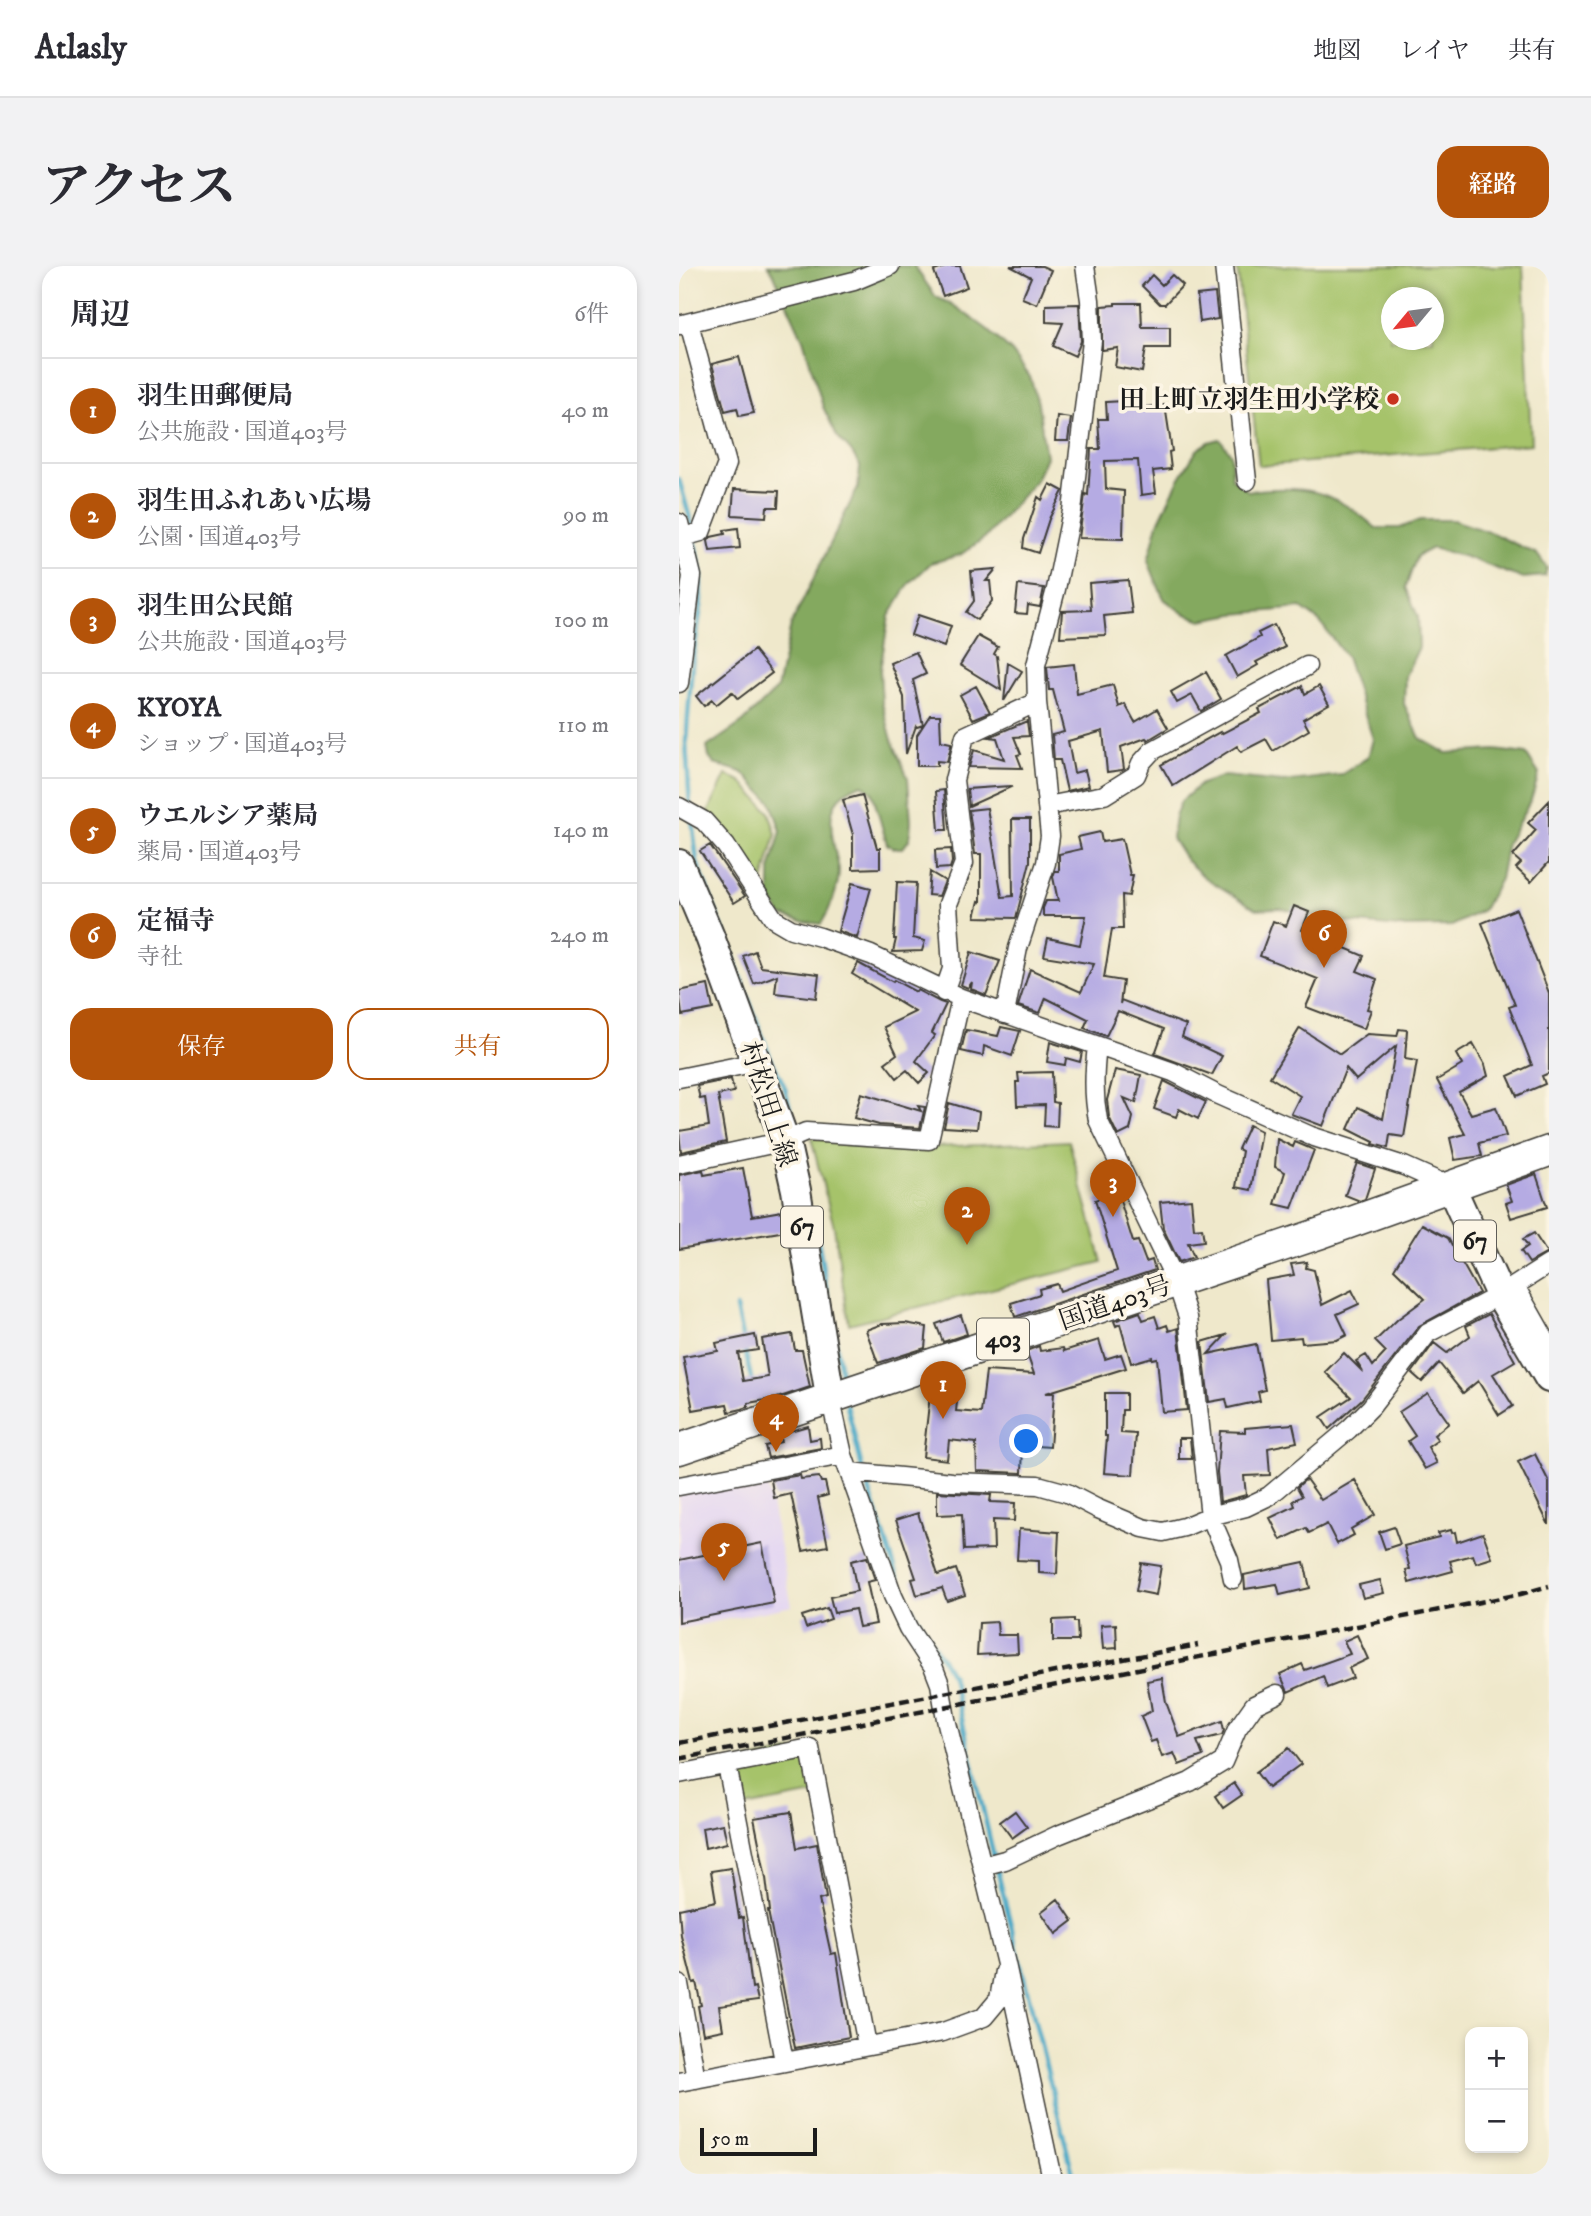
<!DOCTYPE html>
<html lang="ja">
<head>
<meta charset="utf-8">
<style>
	body { margin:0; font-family:"IM FELL DW Pica","Noto Serif JP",serif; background:#f2f2f3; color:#2b2b33 }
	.controls { position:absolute; right:21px; bottom:21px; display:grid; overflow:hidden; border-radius:14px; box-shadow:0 4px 10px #0003 }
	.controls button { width:63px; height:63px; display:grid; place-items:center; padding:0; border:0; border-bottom:2px solid #e1e1e2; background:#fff; color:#2b2b33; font:35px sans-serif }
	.compass { position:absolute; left:702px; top:21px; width:63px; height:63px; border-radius:50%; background:#fff; box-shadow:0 4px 10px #0003; rotate:241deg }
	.scale { position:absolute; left:21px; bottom:18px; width:117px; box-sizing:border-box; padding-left:7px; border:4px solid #1c1c1c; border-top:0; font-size:19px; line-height:24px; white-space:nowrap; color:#1c1c1c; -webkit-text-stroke:5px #fcf5e5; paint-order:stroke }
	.you { position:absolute; left:348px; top:1176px; width:24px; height:24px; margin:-18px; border:5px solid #fff; border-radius:50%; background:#1a73e8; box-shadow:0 0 0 10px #1a73e833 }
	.badge { display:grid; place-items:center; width:46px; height:46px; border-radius:50%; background:#b45309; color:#fff; font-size:23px; font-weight:700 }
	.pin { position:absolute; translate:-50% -58px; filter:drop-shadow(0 2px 4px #0008) }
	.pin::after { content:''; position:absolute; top:37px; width:24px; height:21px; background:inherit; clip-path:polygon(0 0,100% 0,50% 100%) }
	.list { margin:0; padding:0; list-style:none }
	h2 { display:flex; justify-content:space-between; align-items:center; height:91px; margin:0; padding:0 28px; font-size:30px }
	h2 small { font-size:23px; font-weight:400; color:#7c7c81 }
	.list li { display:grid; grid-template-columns:46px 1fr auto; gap:21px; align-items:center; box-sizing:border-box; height:105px; padding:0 28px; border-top:2px solid #e1e1e2 }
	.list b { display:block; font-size:26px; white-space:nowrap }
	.list p { margin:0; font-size:23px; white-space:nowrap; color:#7c7c81 }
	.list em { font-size:23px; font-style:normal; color:#7c7c81 }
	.actions { display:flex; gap:14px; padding:21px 28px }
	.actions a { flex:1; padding:16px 0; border:2px solid #b45309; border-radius:21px; text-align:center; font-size:24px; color:#b45309 }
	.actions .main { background:#b45309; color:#fff }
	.map { position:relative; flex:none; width:870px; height:1908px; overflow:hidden; border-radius:21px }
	header { display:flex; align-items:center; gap:42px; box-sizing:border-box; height:98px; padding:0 35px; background:#fff; border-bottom:2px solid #e1e1e2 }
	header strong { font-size:33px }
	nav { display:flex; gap:38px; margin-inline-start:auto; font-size:24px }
	.intro { display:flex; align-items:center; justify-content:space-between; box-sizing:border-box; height:168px; padding:0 42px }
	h1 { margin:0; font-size:49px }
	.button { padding:18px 32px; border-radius:21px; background:#b45309; color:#fff; font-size:24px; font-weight:700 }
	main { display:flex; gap:42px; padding:0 42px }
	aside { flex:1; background:#fff; border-radius:21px; box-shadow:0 4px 10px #0003 }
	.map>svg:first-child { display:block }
</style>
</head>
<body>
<header>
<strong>Atlasly</strong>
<nav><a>地図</a><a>レイヤ</a><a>共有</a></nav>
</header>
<div class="intro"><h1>アクセス</h1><a class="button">経路</a></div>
<main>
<aside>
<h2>周辺<small>6件</small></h2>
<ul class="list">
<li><span class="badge">1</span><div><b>羽生田郵便局</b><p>公共施設 · 国道403号</p></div><em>40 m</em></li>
<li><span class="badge">2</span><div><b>羽生田ふれあい広場</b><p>公園 · 国道403号</p></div><em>90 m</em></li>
<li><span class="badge">3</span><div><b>羽生田公民館</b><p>公共施設 · 国道403号</p></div><em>100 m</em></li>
<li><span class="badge">4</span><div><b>KYOYA</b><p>ショップ · 国道403号</p></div><em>110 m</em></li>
<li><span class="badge">5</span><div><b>ウエルシア薬局</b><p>薬局 · 国道403号</p></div><em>140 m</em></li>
<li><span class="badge">6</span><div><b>定福寺</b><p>寺社</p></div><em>240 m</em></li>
</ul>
<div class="actions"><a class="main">保存</a><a>共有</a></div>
</aside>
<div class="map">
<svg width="870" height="1908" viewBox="0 0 870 1908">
	<rect width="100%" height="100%" fill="#fcf5e5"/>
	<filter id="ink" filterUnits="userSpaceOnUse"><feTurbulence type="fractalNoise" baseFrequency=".0143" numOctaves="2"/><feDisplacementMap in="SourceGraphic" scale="14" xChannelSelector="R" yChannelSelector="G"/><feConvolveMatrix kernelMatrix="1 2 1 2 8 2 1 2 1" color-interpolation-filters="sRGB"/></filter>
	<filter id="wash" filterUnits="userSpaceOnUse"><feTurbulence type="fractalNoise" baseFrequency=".00686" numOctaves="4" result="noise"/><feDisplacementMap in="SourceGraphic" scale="28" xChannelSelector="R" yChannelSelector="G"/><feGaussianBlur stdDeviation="1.57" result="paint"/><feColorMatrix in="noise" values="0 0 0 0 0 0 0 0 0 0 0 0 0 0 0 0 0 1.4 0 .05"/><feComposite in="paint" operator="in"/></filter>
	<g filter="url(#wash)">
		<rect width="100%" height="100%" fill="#efe8cb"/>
		<!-- built -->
		<path fill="#e2d4f3" d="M85 1204 113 1340 0 1363V1220Z"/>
		<!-- green -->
		<path fill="#a6c36a" stroke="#617043" stroke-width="2" fill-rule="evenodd" d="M558 0H844L852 178 580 200ZM712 32H754V74H712Z
			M47 509 62 515 90 546 97 568 85 612 76 624 25 555Z
			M132 872 254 881 390 875 423 996 170 1058 155 961Z
			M131 1482 140 1527 56 1543 48 1499Z"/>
		<!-- forest -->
		<path fill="#84a95e" stroke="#50623d" stroke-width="2" d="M89 0H235L257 31 273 38 308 63 333 86 351 111 359 137 367 191 357 214 308 270 281 289 252 297 230 318 210 350 201 404 203 437 213 474 229 512 232 556 230 574 224 582H214L208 578 193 526 183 518C148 531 149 552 156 585 157 591 160 600 160 606 159 624 151 644 142 658L122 655 102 649 91 630V604L102 565 92 536 63 506 35 498 30 491 28 481 64 456 98 423 112 359 179 221 181 200 172 185 158 170 144 141 124 73 95 9Z
			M541 173 552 188 553 212 569 225C626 218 654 224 697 262H721L741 254H774L813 267 858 288 868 302 866 310 842 312 787 291 753 282 738 290 727 321 739 351 740 381 726 410 725 438 741 472 767 487 816 484 847 488 860 508 852 534 828 577 821 613 804 644 773 660 720 661 658 655 601 642 577 643 525 611 507 594 493 572 496 550 502 535 522 518 545 510 604 516 662 509 689 491 694 473 667 391 641 356 622 342 555 348 523 354 504 347 485 333 477 315 469 295 479 257 499 215 518 184 530 176Z"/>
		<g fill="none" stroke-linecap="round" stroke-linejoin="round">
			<!-- stream -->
			<path stroke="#46a8c6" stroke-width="4.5" d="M0 213 14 263
				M11 541 7 476 13 399 23 334 22 303 15 272
				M13 553 18 596 91 790 106 822 115 859
				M139 974 164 1117
				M57 1042 73 1117
				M168 1139 183 1202
				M187 1214 224 1326 273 1410 315 1591
				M317 1599 394 1908"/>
		</g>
		<g id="blocks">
			<!-- building -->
			<path fill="#b5abe3" d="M269 0H281L288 21 264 30 255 5Z
				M331 0H363L372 4 358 38 343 32 352 11Z
				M473 9 483 19 493 9 504 19 486 38H481L463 20Z
				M536 27 539 53 521 56 518 29Z
				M436 37H462L463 61H491V82H467L463 106 436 101 439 82 423 84V40L436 39Z
				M400 38 402 75 396 90 374 80 384 57 367 56V39Z
				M60 91 75 147 60 150 58 142 46 145 33 98Z
				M446 135V143L486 139 493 185 490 186 492 203 474 205 477 227 462 229 459 194 426 195 427 223 445 225 444 273 400 272 406 228 409 229 412 183H421L419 153H428L427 136Z
				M378 150 392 152 389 175H376Z
				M371 218 384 225 370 253 359 287 344 282 345 273 359 231 363 234Z
				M55 223 100 225 99 241H88L87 251 53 249Z
				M59 262 61 282 31 285 29 275 32 271 46 268 45 264Z
				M317 303 307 315H311L313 335 298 354 287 346 295 335 292 305Z
				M449 314 453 347 425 350 427 369 381 371 383 345 412 344 410 317Z
				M339 319 365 322 361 341 349 339 348 348 336 347Z
				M239 349 272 360 265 381 232 369Z
				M595 359 606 381 577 396 579 399 558 411 547 390 581 371 579 367Z
				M299 370 319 381 315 388 318 390 322 424 281 399Z
				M75 384 93 407 59 433 53 426 37 439 33 434 25 440 17 430Z
				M237 386 247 408 234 414 244 459 238 461 237 460 227 488 225 431 211 397Z
				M329 397 343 405 325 435Z
				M395 398 398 428 434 419 440 441 446 438 456 456 478 443 489 462 469 474 467 472 442 481 445 503 443 504 428 506 424 465 389 475 395 507 406 504 410 520 388 525 381 494H375L373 469 385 466 374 424H370L368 401Z
				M527 406 542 433 522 445 513 429 498 437 492 426Z
				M297 420 311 446 294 453 281 429Z
				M623 420 626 428 640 420 650 438 624 453 630 464 594 485 587 473 562 486 558 480 494 520 482 499 541 466 542 468 582 447 580 443Z
				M251 449H261L262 475 272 477V480L268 496 258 495V500H238V469Z
				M348 455 350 470 335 471 342 488 338 489 343 502 290 501 295 484 325 493 318 472 310 471Z
				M331 520 332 521 290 540 288 523Z
				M265 524 268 564H260L257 525Z
				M183 529 198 582H201V602L174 603V569L164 534Z
				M870 535V596L852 616 837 602 842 597 834 590 857 564 849 557Z
				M308 542 323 631 334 630 333 553H351V596L337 652 296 651 300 635 302 636V588H296L290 544Z
				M421 566 423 576 443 573 451 609H454L450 630 443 629 444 663H433L425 712 444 715 441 738 442 734 507 759 503 771 543 790 533 809 476 788 485 763 439 745 427 770 405 762 409 753 367 732 361 747 339 740 351 703 402 726 415 698 365 690 369 672 401 679 407 650H364V642L367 635H379L374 611 376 605H380V588L402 583 399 571Z
				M31 579 66 630 55 637 21 585Z
				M272 583 273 596 271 602 257 603 256 584Z
				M251 606 266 615 260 630 249 629Z
				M218 616 237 617 234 672 246 675 243 685 214 686 217 673H215Z
				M173 617 192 622 178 672 159 665Z
				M615 640 630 646 623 664 685 690 678 705 698 713 688 743 692 744 685 763 627 741 639 713 581 690 594 655 607 660Z
				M837 643 870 727V807L863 810 866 818 838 830 829 810 853 799 830 741 836 739 803 657Z
				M76 685 82 701 140 708 137 732 96 727 98 709 75 718 64 690Z
				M292 686 321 695 307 729 292 723 293 716 289 722 282 719Z
				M179 697 214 716 215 714 237 726 238 724 261 736 267 738 253 767 256 769 237 795 250 807 240 817 228 804 218 812 206 797 218 788 205 761 236 746 173 708Z
				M29 719 34 743 3 749 0 725Z
				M322 761 341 765 333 790 305 780 304 790 282 785 287 764 319 770Z
				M621 762 661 788 688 768 718 770 720 763 728 764 726 793 738 795 725 871 711 869 709 882 694 878 695 876 669 863 679 841 704 853 717 780 677 814 667 802 644 860 612 848 621 830 591 811Z
				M371 776 403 786 401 796 387 792 386 799 368 796Z
				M794 778 806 799 809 810 780 826 792 848 817 841 827 870 800 877 803 890 776 894 771 872 786 868 758 814 783 799 777 788Z
				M436 804 462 809 457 837 445 832 454 851 451 864 439 870 430 851 428 834Z
				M373 806 374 836 379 837 378 861 365 860 366 839 338 840 337 816H340L339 807Z
				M52 813 55 826 39 829 47 876 2 886 0 865 30 860 26 832 21 833 18 820Z
				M485 815 527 836 519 853 500 843 497 851 475 843Z
				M182 827 242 845 239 840 246 841 241 862 200 859 175 852Z
				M270 837 300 846 298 863 265 861Z
				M570 859 582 865 572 924 557 921 563 885 559 883Z
				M598 873 614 881 616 876 635 884 613 942 596 938 606 906 596 901Z
				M678 897 696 903 686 933 681 935 666 929Z
				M64 902 73 950 103 945 107 965 0 983V909L24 904 25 909Z
				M857 908 868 941 832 952 827 937 833 935 827 919Z
				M434 912 454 976 459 975 467 996 473 994 476 1004 336 1051 332 1037 361 1028 360 1023 378 1018 381 1025 438 1005 416 934 426 930 421 917Z
				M512 933 515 963 523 962 525 975 509 977 515 991 500 996 484 962 481 936Z
				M743 958 769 972 800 1027 740 1060 683 1133 650 1163 642 1151 672 1131 646 1106 665 1087 684 1106 677 1095 687 1089 694 1100 707 1086 696 1075 719 1053 746 1033 715 1003Z
				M855 967 868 987 850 997 842 985 849 980 844 973Z
				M628 996 627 1002 635 1004 643 1039 673 1024 680 1038 658 1048 668 1069 658 1074 623 1077 622 1071 592 1074 587 1014 615 1009 612 998Z
				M461 1046 464 1054 476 1050 480 1062 488 1059 490 1065 499 1062 508 1144 483 1146 478 1092 473 1093V1091L452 1097 441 1058 437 1060 435 1055Z
				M810 1048 836 1095 814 1108 834 1140 820 1149 799 1115 784 1127 760 1097 743 1116 733 1107 755 1077 768 1087 791 1070 787 1060Z
				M282 1049 288 1068 264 1076 257 1058Z
				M226 1057 248 1061 246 1082 199 1097 187 1064 203 1058Z
				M113 1068 116 1084H123L131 1121 98 1132 69 1137V1141L63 1143 50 1146 48 1138 14 1144 4 1091 39 1085 37 1077 76 1069 79 1084 59 1087 64 1115 89 1111 83 1073Z
				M547 1069 529 1088 577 1078 586 1124 579 1126 581 1135 549 1142 547 1133 530 1136 523 1076Z
				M420 1074 426 1093 442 1088 447 1102 367 1127H375L371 1181 344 1179 343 1207 298 1205 297 1177 270 1174 268 1194 244 1191 252 1120 281 1109 277 1145 302 1147 307 1105 355 1108 347 1085 360 1080 361 1085 384 1082 385 1085Z
				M426 1127H447V1144H443L442 1167 457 1168 454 1209 425 1207 428 1170H426Z
				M749 1127 770 1157 755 1169 759 1174 749 1181 758 1197 746 1203 729 1175 736 1170 720 1146Z
				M614 1158 618 1176 589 1182 591 1209 565 1210 567 1229 541 1236 538 1206 541 1165 566 1166V1162Z
				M129 1160 131 1174 141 1172 142 1182 89 1192 86 1180 102 1176 100 1168Z
				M500 1172H511L513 1193H500Z
				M856 1188 870 1216V1259L839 1196Z
				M121 1209 122 1213 140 1211 142 1216H146L149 1229 139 1232 149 1280 124 1285 112 1228 95 1232 92 1214Z
				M627 1213 642 1234 676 1214 696 1249 672 1263 675 1269 658 1278 648 1258 630 1267 627 1262 602 1274 591 1252 616 1240 614 1235 623 1230 618 1221Z
				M258 1226 312 1229 311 1236 336 1237 335 1255 314 1254 315 1283 285 1284 283 1248 258 1249Z
				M239 1247 259 1309 277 1303 286 1329 268 1335 263 1322 238 1329 233 1313 237 1312 217 1254Z
				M715 1261 721 1278 706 1283 700 1266Z
				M340 1263 380 1266 378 1308 360 1307V1295L338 1294Z
				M772 1264 773 1267 776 1266 778 1276 804 1267 813 1292 797 1297 794 1289 771 1295 774 1305 730 1317 727 1304 731 1303 725 1280 760 1271 759 1267Z
				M83 1277 95 1337 0 1356V1294Z
				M188 1291 196 1314 188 1316 197 1358 180 1361 176 1343 155 1347 151 1331 178 1325 172 1295Z
				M625 1296 631 1322 601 1329 598 1318 566 1323 565 1309Z
				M462 1297 482 1300 477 1329 457 1325Z
				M701 1314 705 1327 684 1332 680 1319Z
				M148 1342 152 1353 127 1362 123 1350Z
				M395 1353V1356H398L399 1375H374V1354Z
				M318 1356 319 1369H338L339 1387 298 1389 300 1357Z
				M437 1358 438 1382 424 1383 422 1359Z
				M678 1369 689 1393 670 1402 674 1412 648 1422 644 1410 609 1426 601 1408 623 1398 626 1404 671 1388 665 1375Z
				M483 1412 487 1436 500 1471 543 1455 545 1464 543 1469 518 1475 524 1490 500 1499 495 1487 483 1491 477 1474 472 1476 462 1450 473 1445 468 1415Z
				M610 1482 622 1498 589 1522 577 1506Z
				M555 1517 563 1529 544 1542 536 1530Z
				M336 1545 348 1561 333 1572 321 1556Z
				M112 1546 118 1582 138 1578 147 1632 140 1634 152 1688 157 1687 170 1771 116 1782 89 1645H91L87 1612 75 1552Z
				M44 1558 48 1577 26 1582 23 1562Z
				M52 1602 60 1652 64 1651 73 1722 76 1721 79 1735 40 1740 44 1764 24 1768 19 1740 22 1739 17 1716 14 1717 2 1670 0 1643 37 1635 32 1605Z
				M379 1633 394 1655 377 1668 362 1646Z"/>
		</g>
	</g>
	<g filter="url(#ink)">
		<use href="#blocks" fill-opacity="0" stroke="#3c3b36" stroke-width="2"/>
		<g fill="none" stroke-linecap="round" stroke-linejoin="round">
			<!-- minor casing -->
			<g stroke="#3c3b36" stroke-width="21">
				<path id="minor" d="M545 0 568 215
					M0 59 175 15 211 0
					M0 257 13 310 0 417
					M4 271 22 266 48 198 10 57
					M368 540 425 529 457 509 462 497 473 485 628 400
					M0 541 25 555 47 580 95 653 112 663 141 671 192 689 282 732 494 806 539 829 632 870 725 900 772 921
					M265 726 273 703 269 638 285 597 275 514 286 470 358 436
					M326 748 339 682 367 597 371 570 358 436 357 399 377 323 393 245 413 75 411 34 406 0
					M418 780C415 806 414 828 419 854L497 1015 509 1051 531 1250 550 1294 554 1313
					M0 812 79 796
					M0 898 106 875 127 866 250 874 282 732
					M836 1020 870 1080
					M151 1130 164 1189 214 1330 229 1362 254 1400 261 1418 267 1453 327 1698 372 1908
					M171 1206 273 1216 359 1219 388 1227 417 1242 464 1262 484 1266 505 1261 531 1250 567 1241 590 1230 670 1163 692 1141 749 1067 821 1029 870 998
					M0 1220 164 1189
					M48 1499 105 1795
					M0 1508 131 1482 188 1779
					M303 1600 326 1594 379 1569 511 1516 544 1496 558 1463 575 1439 598 1428
					M0 1718 17 1813
					M0 1816 264 1766 305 1751 320 1733 325 1705"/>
			</g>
			<!-- primary casing -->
			<g stroke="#3c3b36" stroke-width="32">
				<path id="primary" d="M0 598 31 671 106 875 117 924 151 1130
					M772 921 821 1029 870 1112"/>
			</g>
			<!-- trunk casing -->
			<g stroke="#3c3b36" stroke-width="33">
				<path id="trunk" d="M0 1183 642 967 870 885"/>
			</g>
			<!-- minor -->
			<use href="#minor" stroke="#fff" stroke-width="18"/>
			<!-- primary -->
			<use href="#primary" stroke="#fff" stroke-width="28"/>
			<!-- trunk -->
			<use href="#trunk" stroke="#fff" stroke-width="30"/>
			<!-- rail -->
			<path stroke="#1c1c1c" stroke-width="4.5" stroke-dasharray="10 5" stroke-linecap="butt" d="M0 1477 519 1379
				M0 1493 842 1328 870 1320"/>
		</g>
	</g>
	<!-- markers -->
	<circle fill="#c8321e" stroke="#fcf5e5" stroke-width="2.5" cx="714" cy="133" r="7"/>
	<g text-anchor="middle" stroke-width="7" stroke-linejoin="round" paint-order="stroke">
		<!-- shield labels -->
		<g fill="#fcf5e5" stroke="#5f5d58" stroke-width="2">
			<rect x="102" y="940.5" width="42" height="41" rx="5"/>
			<rect x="775" y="954.5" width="42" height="41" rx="5"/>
			<rect x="298" y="1052.5" width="52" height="41" rx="5"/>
		</g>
		<g font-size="24" font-weight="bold" fill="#1c1c1c">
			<text x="123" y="969">67</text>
			<text x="796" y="983">67</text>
			<text x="324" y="1081">403</text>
		</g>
		<!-- poi labels -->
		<g font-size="26" font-weight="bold" fill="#1c1c1c" stroke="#fcf5e5" text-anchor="end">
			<text x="700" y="142">田上町立羽生田小学校</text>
		</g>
		<!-- street labels -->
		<g font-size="26" fill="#1c1c1c" stroke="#fcf5e5">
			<text transform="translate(90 838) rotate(72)" y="9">村松田上線</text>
			<text transform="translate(436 1036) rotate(-19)" y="9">国道403号</text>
		</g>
	</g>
</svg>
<div class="controls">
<button>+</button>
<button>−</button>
</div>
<svg class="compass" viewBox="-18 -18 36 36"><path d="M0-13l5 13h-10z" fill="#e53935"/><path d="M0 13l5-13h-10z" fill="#7c7c81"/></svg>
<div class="scale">50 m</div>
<div class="you"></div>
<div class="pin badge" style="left:264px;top:1153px">1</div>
<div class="pin badge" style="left:288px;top:979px">2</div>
<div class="pin badge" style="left:434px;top:951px">3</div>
<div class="pin badge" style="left:97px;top:1186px">4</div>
<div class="pin badge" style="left:45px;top:1315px">5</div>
<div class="pin badge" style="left:645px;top:702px">6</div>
</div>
</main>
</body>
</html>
